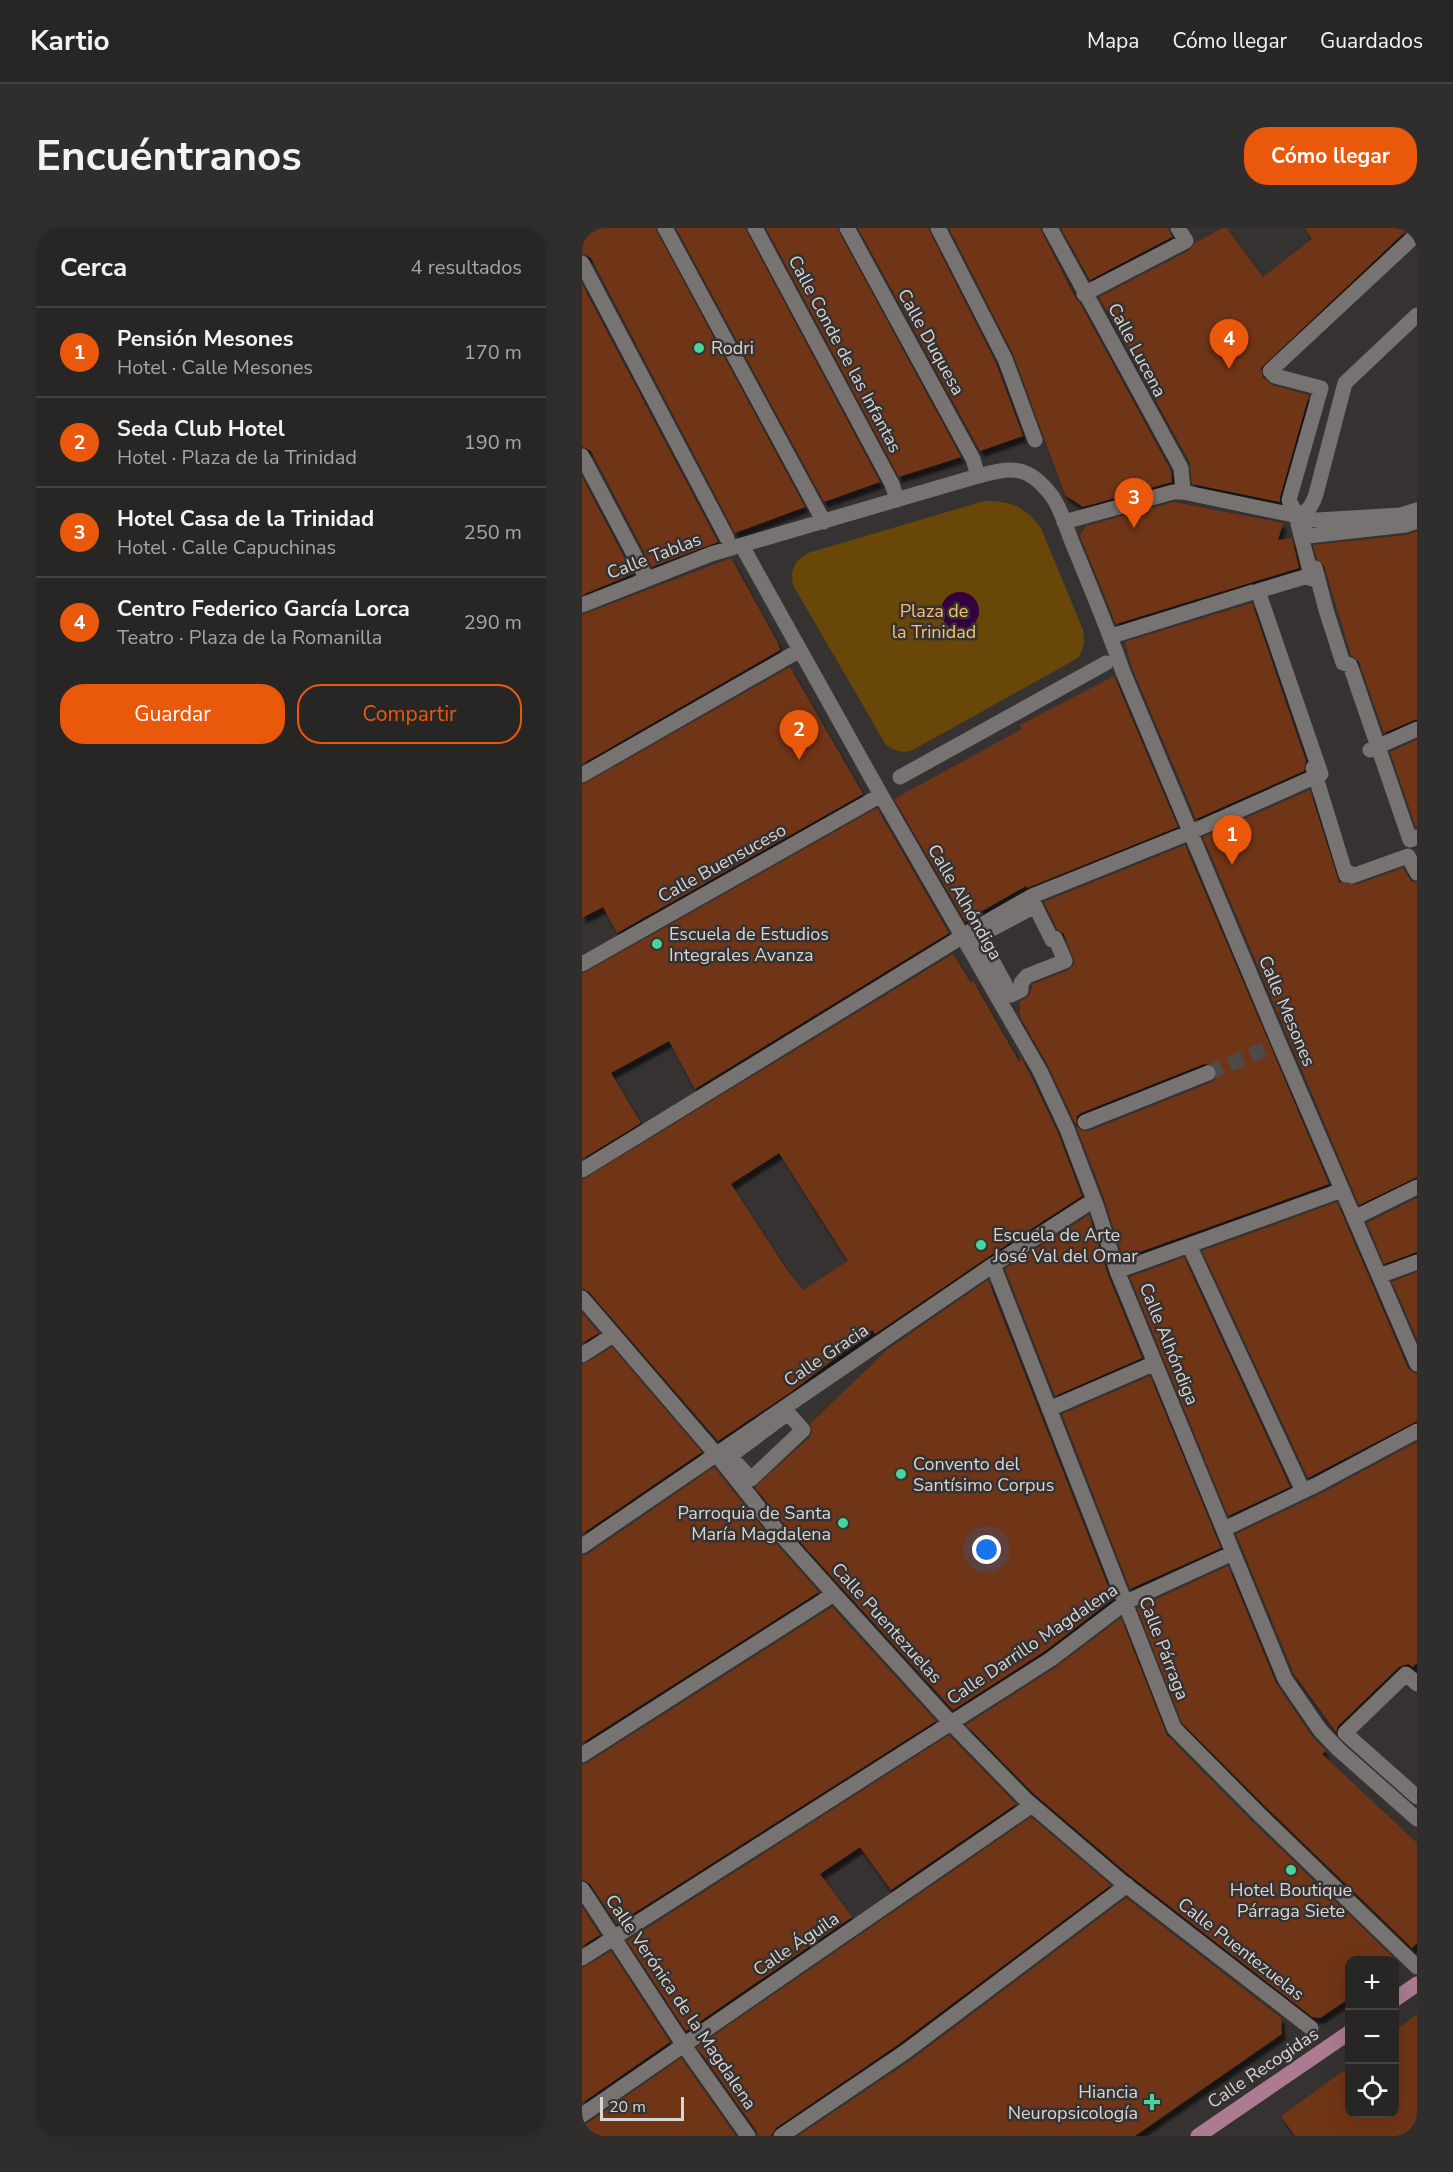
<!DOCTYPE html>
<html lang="es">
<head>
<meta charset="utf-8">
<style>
	body { margin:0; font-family:"Nunito Sans",sans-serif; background:#302e2d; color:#f1f3f6 }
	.controls { position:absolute; right:18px; bottom:18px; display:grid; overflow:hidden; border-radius:12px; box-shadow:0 6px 24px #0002 }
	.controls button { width:54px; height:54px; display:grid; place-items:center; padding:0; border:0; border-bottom:2px solid #444342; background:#282625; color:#f1f3f6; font:30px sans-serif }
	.scale { position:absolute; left:18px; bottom:15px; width:84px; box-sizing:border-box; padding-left:6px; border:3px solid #d8d5d5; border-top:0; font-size:16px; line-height:21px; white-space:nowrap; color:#d8d5d5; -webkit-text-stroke:4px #363231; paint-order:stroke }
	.you { position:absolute; left:405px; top:1322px; width:21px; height:21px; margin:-15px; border:4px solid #fff; border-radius:50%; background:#1a73e8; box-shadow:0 0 0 9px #1a73e833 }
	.badge { display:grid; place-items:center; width:39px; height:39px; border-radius:50%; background:#ea580c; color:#fff; font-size:20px; font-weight:700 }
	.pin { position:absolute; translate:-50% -50px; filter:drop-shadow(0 2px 3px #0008) }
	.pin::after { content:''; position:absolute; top:32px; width:21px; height:18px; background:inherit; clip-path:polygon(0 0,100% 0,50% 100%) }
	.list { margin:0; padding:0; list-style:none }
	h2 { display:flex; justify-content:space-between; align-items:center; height:78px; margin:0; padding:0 24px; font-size:26px }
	h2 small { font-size:20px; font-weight:400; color:#a5a5a7 }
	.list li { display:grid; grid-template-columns:39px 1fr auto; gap:18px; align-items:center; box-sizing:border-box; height:90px; padding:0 24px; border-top:2px solid #444342 }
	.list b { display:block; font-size:22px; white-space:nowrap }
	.list p { margin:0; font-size:20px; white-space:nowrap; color:#a5a5a7 }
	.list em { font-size:20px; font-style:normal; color:#a5a5a7 }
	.actions { display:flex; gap:12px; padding:18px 24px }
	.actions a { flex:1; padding:14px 0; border:2px solid #ea580c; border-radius:24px; text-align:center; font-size:21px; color:#ea580c }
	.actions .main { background:#ea580c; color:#fff }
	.icon { flex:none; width:33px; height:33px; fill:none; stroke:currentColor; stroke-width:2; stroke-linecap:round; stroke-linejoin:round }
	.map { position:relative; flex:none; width:835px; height:1908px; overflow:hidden; border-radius:24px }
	header { display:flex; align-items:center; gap:36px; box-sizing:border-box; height:84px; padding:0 30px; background:#282625; border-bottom:2px solid #444342 }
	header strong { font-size:28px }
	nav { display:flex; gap:33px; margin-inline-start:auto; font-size:21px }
	.intro { display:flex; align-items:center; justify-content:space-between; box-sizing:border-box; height:144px; padding:0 36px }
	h1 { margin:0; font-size:42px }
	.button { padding:15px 27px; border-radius:24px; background:#ea580c; color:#fff; font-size:21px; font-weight:700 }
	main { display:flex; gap:36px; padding:0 36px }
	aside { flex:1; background:#282625; border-radius:24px; box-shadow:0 6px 24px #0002 }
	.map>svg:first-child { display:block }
</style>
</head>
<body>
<header>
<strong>Kartio</strong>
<nav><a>Mapa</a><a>Cómo llegar</a><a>Guardados</a></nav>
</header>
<div class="intro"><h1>Encuéntranos</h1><a class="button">Cómo llegar</a></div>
<main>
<aside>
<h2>Cerca<small>4 resultados</small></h2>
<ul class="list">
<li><span class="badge">1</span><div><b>Pensión Mesones</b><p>Hotel · Calle Mesones</p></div><em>170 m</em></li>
<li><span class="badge">2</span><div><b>Seda Club Hotel</b><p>Hotel · Plaza de la Trinidad</p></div><em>190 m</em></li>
<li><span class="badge">3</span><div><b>Hotel Casa de la Trinidad</b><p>Hotel · Calle Capuchinas</p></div><em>250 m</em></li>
<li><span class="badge">4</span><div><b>Centro Federico García Lorca</b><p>Teatro · Plaza de la Romanilla</p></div><em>290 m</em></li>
</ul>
<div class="actions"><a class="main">Guardar</a><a>Compartir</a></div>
</aside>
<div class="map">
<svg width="835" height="1908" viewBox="0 0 835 1908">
	<defs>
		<filter id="shadow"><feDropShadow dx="3.5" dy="6" stdDeviation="1.5" flood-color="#0009"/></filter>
	</defs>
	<rect width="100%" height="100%" fill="#363231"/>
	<!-- green -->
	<path fill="#684709" d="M402 273C429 273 442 278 459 300L501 402C503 413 502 420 496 430L329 523C318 525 313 523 304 517L211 357C208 341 212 333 226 325Z"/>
	<!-- water -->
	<path fill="#35003f" d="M359 383a19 19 0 1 1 38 0a19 19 0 1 1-38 0Z"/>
	<!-- building -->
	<path fill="#6f3513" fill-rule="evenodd" filter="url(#shadow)" d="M0 0H73L223 279 153 305 9 30 0 25Z
		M94 0H163L298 254 242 274Z
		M184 0H255L379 229 317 249Z
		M276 0H346L414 135 441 208 398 223Z
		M367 0H458L494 71 498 75 589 243 590 254 501 279 483 267 432 128Z
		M479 0H586L590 9 508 52Z
		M641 0H645L681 49 730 11 723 0H827L679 140 681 149 690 157 727 167 698 269V274L610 256 608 235 517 69 608 22 613 15Z
		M0 56 136 314 70 339 9 223 0 218Z
		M0 249 51 346 0 367Z
		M592 274 701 295 696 312 710 310 717 340 534 396 498 308 504 298Z
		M835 303V491L802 505 777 434 769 427 742 338 735 331 731 317 825 307Z
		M149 330 196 415 198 422 0 536V387Z
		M670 375 724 533 722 543 614 591 550 440 543 414Z
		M208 439 281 566 35 705 21 679 0 690V557Z
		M532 448 596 599 445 660 444 658 383 693 312 571 440 501 438 497Z
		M835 512V599L834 600 808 524Z
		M728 562 757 654 773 657 821 640 829 653 835 655V949L777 977 621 609Z
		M295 580 367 705 113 861 87 813 29 845 59 895 0 931V746Z
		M603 617 747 956 541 1030 522 970 494 898 501 903H507L630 854 634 851 635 842 632 837 622 836 499 885 495 888 494 897 466 838 438 789V773L447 768 451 756 487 742 493 735 482 706 475 701 462 674Z
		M371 726 389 755 391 753 438 835V828L449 848 476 905 500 968 406 1029 293 1106 290 1102 209 1164 136 1213 7 1064 0 1060V952ZM197 925 266 1033 221 1062 205 1042 149 956Z
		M835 970V1024L802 1036 785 995Z
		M755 974 826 1140 830 1144 835 1146V1193L726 1250 620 1023Z
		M507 987 526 1047 560 1130 473 1168 423 1041Z
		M602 1029 708 1259 646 1288 548 1049Z
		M835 1044V1111L810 1054Z
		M406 1052 531 1371 463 1423 371 1482 200 1294 173 1259 228 1209 230 1204 228 1196 306 1121Z
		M0 1085 17 1105 0 1115Z
		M30 1119 120 1224 0 1306V1137Z
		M568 1148 639 1320 548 1361 480 1186Z
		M835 1214V1435L831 1439 826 1436 817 1439 756 1498 754 1504 712 1446 654 1306 740 1265Z
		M132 1239 186 1306 237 1364 0 1515V1328L6 1326Z
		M646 1338 694 1455 730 1508 744 1523 740 1526 835 1615V1715L830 1720 685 1580 600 1495 555 1380Z
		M250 1379 354 1493 35 1696 8 1656 0 1651V1537L5 1535Z
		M539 1390 585 1507 671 1594 814 1732H768V1770L738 1790 730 1789 546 1646 451 1565 384 1497 474 1439Z
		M367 1507 434 1576 309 1662 278 1619 238 1646 270 1689 104 1803 45 1713Z
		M449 1589 529 1657 317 1816 194 1900 189 1908H176L174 1902 115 1819Z
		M544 1670 699 1790 700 1806 553 1908H216L329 1832Z
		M0 1679 18 1707 0 1718Z
		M29 1723 88 1814 0 1875V1740Z
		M835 1786V1908H713L699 1888 768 1838V1886H813V1803Z
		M99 1830 154 1908H0V1897L6 1895Z"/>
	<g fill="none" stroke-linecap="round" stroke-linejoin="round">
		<!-- minor-tunnel -->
		<path stroke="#4e4a4a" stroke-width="15" stroke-dasharray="15 8" stroke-linecap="butt" d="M626 845 683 821"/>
		<!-- minor -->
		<path stroke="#787373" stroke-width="15" d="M83 0 242 294
			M173 0 310 256 315 272
			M265 0 391 231 396 248
			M356 0 423 131 453 212
			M468 0 599 240 601 264
			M835 6 688 143 693 148 739 160 707 272 726 308 824 297 835 293
			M0 35 145 310
			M502 66 604 13 596 0
			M0 228 65 351
			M717 287C727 283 731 276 734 266L763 155 835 87
			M482 294 591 264H601L735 292 819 287 835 282
			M716 296 730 351
			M160 318 299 567 458 843 485 901 515 980 535 1043 703 1451 738 1502 756 1521 835 1591
			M730 340H733L744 382 761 435 768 437 828 612 835 609
			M0 377 129 326 396 248C412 244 431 238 446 246 456 251 463 259 470 268 480 282 485 303 492 319 509 360 526 401 541 444L697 815 835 1136
			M536 406 671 364
			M788 522 835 501
			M731 540 764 647 768 645 770 648 826 628 835 645
			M0 547 218 422
			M318 549 524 435
			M453 678 470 712 473 710 483 733 445 748 439 755V762L429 767 397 708Z
			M0 736 299 567
			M503 894 626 845
			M0 942 394 700 450 668 609 604 739 546 676 363 729 347
			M772 990 835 959
			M607 1017 721 1263
			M411 1037 592 1500 678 1587 835 1739
			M535 1043 760 962
			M797 1048 835 1034
			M0 1070 139 1232 193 1300 252 1366 369 1495 444 1572 540 1654 729 1800
			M0 1127 31 1107
			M474 1178 573 1135
			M206 1185 221 1202 169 1251 148 1228Z
			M642 1301 736 1256 835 1203
			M0 1318 411 1037 504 977 513 974
			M835 1456 824 1446 763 1505 835 1569
			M0 1527 252 1366
			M0 1661 101 1816 166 1908
			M0 1730 469 1431 544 1374 651 1325
			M0 1887 450 1577
			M199 1908 323 1824 545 1657"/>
		<!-- major -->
		<path stroke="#ac7b92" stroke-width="15" d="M812 1772 835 1756
			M616 1908 768 1804"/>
	</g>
	<!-- markers -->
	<g fill="#48d49d" stroke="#363231" stroke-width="2">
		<circle cx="117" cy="120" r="6"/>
		<circle cx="75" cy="716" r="6"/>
		<circle cx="399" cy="1017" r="6"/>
		<circle cx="319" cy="1246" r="6"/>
		<circle cx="261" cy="1295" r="6"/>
		<circle cx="709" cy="1642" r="6"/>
		<path d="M567 1865h6v6h6v6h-6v6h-6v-6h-6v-6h6z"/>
	</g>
	<g text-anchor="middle" stroke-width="5" stroke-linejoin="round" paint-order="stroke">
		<!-- street labels -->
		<g font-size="18" fill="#d8d5d5" stroke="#363231">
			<text transform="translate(349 114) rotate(61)" y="6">Calle Duquesa</text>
			<text transform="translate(555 122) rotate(62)" y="6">Calle Lucena</text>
			<text transform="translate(263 126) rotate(62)" y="6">Calle Conde de las Infantas</text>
			<text transform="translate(72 328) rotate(-21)" y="6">Calle Tablas</text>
			<text transform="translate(140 635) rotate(-29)" y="6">Calle Buensuceso</text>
			<text transform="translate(383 674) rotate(60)" y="6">Calle Alhóndiga</text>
			<text transform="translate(705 783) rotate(67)" y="6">Calle Mesones</text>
			<text transform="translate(587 1116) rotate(68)" y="6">Calle Alhóndiga</text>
			<text transform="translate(244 1127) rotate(-34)" y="6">Calle Gracia</text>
			<text transform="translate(305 1395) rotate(48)" y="6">Calle Puentezuelas</text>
			<text transform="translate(450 1416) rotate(-34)" y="6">Calle Darrillo Magdalena</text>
			<text transform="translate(582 1420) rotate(69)" y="6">Calle Párraga</text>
			<text transform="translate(214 1716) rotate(-34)" y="6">Calle Águila</text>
			<text transform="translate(659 1721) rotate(38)" y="6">Calle Puentezuelas</text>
			<text transform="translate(99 1774) rotate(56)" y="6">Calle Verónica de la Magdalena</text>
			<text transform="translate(681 1840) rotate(-34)" y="6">Calle Recogidas</text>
		</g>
		<!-- poi labels -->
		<g font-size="18" fill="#d8d5d5" stroke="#363231" text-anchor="start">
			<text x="129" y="126">Rodri</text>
			<text x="87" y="712">Escuela de Estudios<tspan x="87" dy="21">Integrales Avanza</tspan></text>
			<text x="411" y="1013">Escuela de Arte<tspan x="411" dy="21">José Val del Omar</tspan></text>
			<text x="331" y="1242">Convento del<tspan x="331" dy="21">Santísimo Corpus</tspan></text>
			<text x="249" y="1291" text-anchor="end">Parroquia de Santa<tspan x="249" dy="21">María Magdalena</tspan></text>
			<text x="709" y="1668" text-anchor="middle">Hotel Boutique<tspan x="709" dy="21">Párraga Siete</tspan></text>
			<text x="556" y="1870" text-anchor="end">Hiancia<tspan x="556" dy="21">Neuropsicología</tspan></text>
		</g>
		<!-- park labels -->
		<g font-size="18" fill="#f7c06e" stroke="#363231">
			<text x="352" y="389">Plaza de<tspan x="352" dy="21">la Trinidad</tspan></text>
		</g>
	</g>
</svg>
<div class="controls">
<button>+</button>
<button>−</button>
<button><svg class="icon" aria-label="locate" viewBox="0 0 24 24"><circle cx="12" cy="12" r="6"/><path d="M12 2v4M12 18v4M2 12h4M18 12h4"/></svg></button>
</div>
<div class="scale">20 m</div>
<div class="you"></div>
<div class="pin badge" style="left:650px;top:637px">1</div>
<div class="pin badge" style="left:217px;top:532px">2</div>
<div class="pin badge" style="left:552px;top:300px">3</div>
<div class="pin badge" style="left:647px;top:141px">4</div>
</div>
</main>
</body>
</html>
